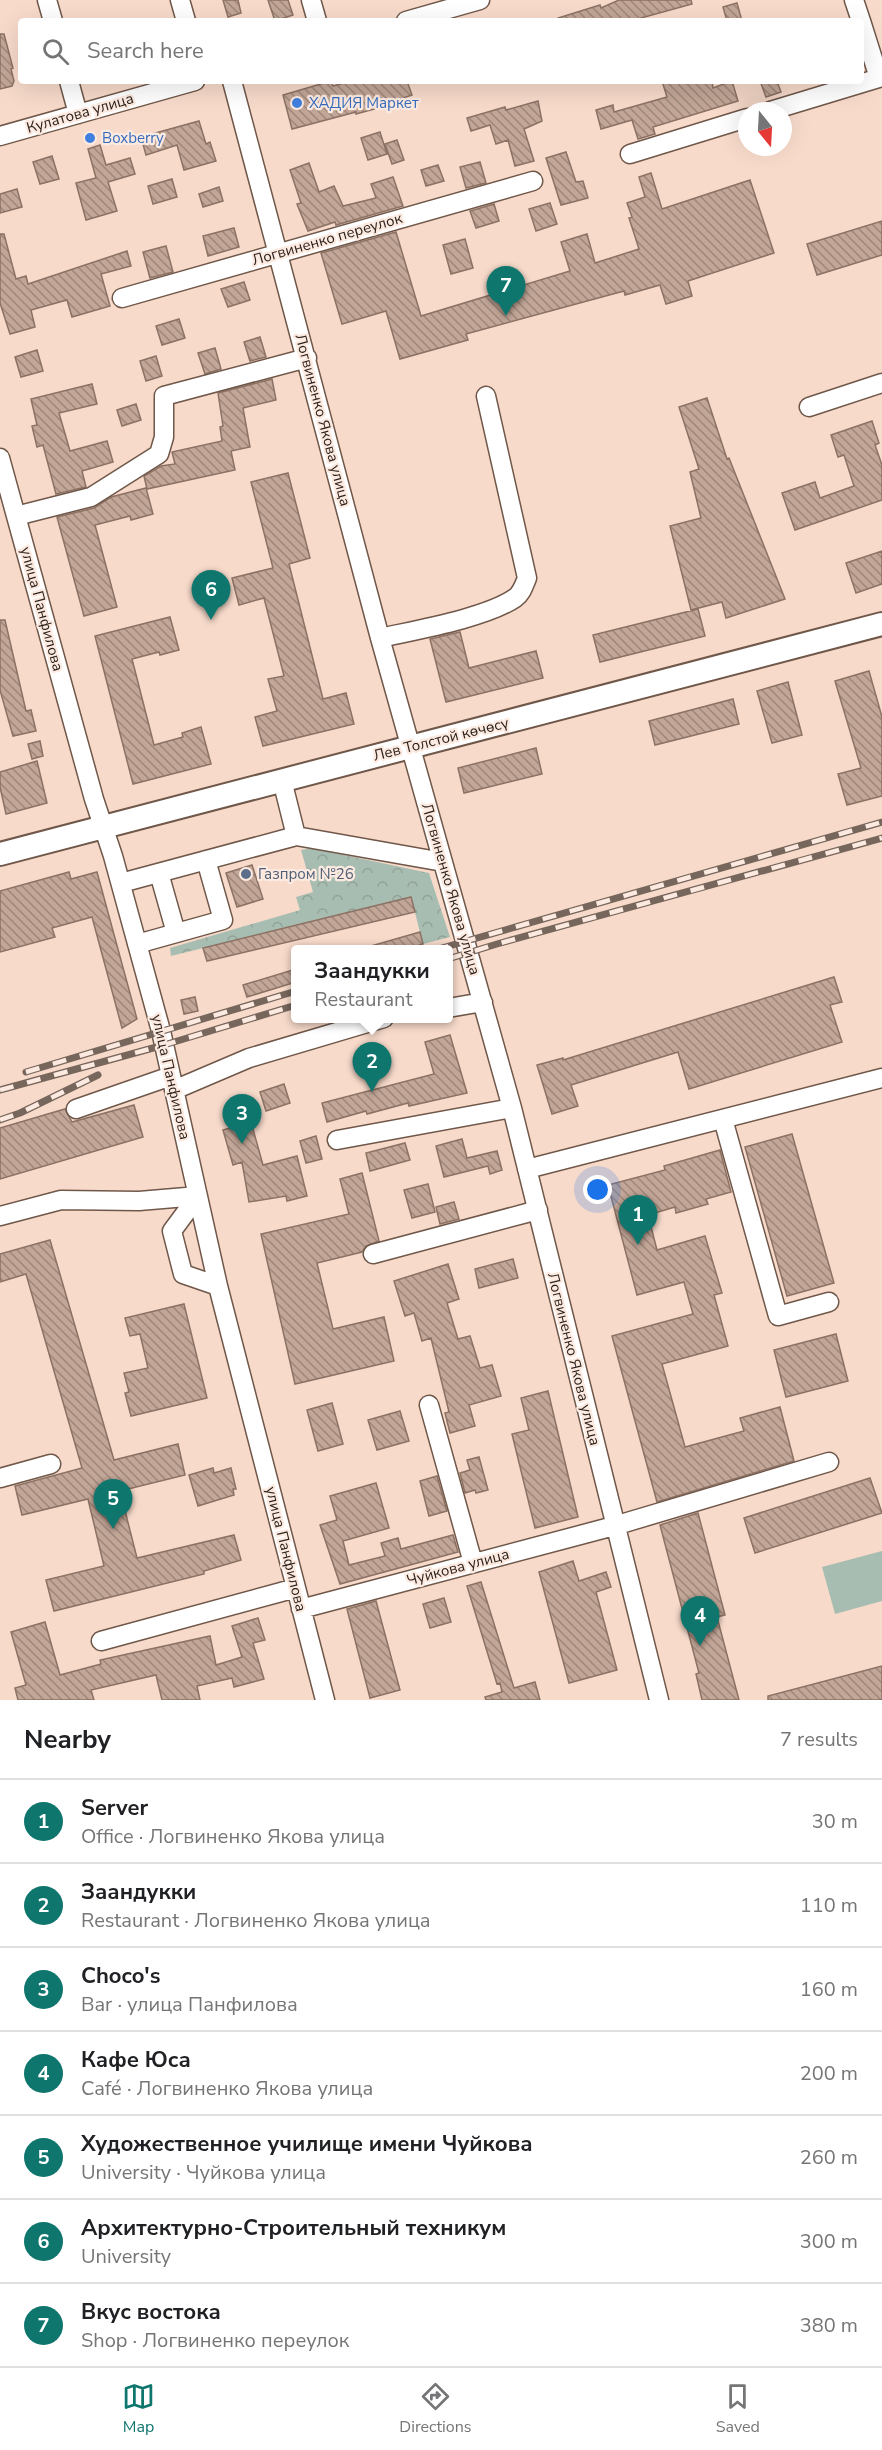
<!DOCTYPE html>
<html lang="en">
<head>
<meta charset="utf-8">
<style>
	body { margin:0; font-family:"Nunito Sans",sans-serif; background:#f2f2f2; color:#202124 }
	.compass { position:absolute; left:738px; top:102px; width:54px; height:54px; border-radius:50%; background:#fff; box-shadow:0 6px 24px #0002; rotate:162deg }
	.you { position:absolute; left:598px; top:1190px; width:21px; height:21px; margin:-15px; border:4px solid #fff; border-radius:50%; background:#1a73e8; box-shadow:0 0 0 9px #1a73e833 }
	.badge { display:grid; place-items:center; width:39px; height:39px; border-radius:50%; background:#0f766e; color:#fff; font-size:20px; font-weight:700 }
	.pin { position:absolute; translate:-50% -50px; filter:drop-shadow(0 2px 3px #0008) }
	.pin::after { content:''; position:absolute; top:32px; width:21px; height:18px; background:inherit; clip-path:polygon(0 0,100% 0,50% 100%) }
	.popup { position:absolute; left:291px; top:945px; width:162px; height:78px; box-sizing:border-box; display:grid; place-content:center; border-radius:6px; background:#fff; filter:drop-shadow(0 2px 4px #0005); font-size:20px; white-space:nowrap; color:#757577 }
	.popup b { font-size:22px; color:#202124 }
	.popup::after { content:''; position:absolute; left:50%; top:100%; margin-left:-12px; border:12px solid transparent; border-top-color:#fff }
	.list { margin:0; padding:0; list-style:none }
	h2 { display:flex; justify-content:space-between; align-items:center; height:78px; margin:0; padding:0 24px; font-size:26px }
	h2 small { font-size:20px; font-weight:400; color:#757577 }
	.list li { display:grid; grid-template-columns:39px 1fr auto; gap:18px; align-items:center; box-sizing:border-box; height:84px; padding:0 24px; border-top:2px solid #e0e0e0 }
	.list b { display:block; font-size:22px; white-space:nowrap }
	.list p { margin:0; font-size:20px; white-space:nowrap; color:#757577 }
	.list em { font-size:20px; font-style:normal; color:#757577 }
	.icon { flex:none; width:33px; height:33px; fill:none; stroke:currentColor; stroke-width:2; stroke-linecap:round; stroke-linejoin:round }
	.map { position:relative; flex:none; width:882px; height:1700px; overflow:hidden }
	.search { position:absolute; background:#fff; box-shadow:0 6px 24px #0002; left:18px; right:18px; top:18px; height:66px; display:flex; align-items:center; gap:15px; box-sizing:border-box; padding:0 21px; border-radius:6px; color:#757577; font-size:22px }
	.sheet { height:666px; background:#fff }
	nav { display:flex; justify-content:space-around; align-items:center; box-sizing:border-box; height:84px; border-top:2px solid #e0e0e0; background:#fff; font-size:16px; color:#757577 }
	nav a { display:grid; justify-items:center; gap:3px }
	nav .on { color:#0f766e }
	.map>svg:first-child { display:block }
</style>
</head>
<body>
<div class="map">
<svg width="882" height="1700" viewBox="0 0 882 1700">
	<defs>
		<pattern id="forest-crowns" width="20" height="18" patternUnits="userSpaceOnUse" patternTransform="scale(1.5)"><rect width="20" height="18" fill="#a8bdb1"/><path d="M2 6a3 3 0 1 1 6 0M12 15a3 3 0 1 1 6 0" fill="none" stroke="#91a298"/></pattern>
		<pattern id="building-back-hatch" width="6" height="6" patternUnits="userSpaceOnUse" patternTransform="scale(1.5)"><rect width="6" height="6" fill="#c2a697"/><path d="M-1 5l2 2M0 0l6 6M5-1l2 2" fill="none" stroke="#9e877a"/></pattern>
	</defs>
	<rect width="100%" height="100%" fill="#f7daca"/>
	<!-- forest -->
	<path fill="url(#forest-crowns)" d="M311 848 429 873 450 937 423 944 411 897 171 956 170 948 300 910 296 897 313 892 301 850Z"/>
	<!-- pitch -->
	<path fill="#a8bdb1" d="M882 1551V1601L835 1614 822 1567Z"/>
	<!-- building -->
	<path fill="url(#building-back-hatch)" stroke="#8c7264" stroke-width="1.5" d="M223 0H238L241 13 228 17Z
		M268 0H288L293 15 275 21Z
		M619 0H691L692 4 641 18 642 21H558V18L600 5 601 8Z
		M737 3 742 21H727L723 7Z
		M0 34H4L13 68 11 69 14 81 12 86 0 89Z
		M331 81 333 86 351 81H407L412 95 386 104V106L356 114V112L292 129 283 95Z
		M662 81H712L713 88 732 81 738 101 653 127 655 134 638 139 632 120 601 129 596 110 613 105 614 112 667 97Z
		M760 81H777L781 92 766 97Z
		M538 101 542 121 524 129 534 161 515 166 508 140 496 144 490 125 471 131 467 118 505 107 506 110Z
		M199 121 206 144 210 142 216 161 184 170 177 145 146 155 141 137Z
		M380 132 387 154 368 160 361 138Z
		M397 140 404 160 392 164 385 144Z
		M100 145 106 165 130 158 135 174 108 182 117 211 86 220 76 183 96 178 88 149Z
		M566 152 576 182 583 181 588 198 561 205 546 158Z
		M52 156 59 179 40 184 33 162Z
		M480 162 486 183 466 188 460 167Z
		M309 163 319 192 334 186 343 206 376 198 371 184 393 177 403 206 336 225 335 222 308 231 297 204 301 203 290 170Z
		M438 165 444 181 426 186 421 170Z
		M651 173 662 209 750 180 774 253 688 281 692 296 666 304 660 285 625 295 624 291 466 334 468 340 400 359 386 311 342 324 321 253 396 232 421 316 570 271 561 242 587 234 595 263 639 249 629 218 632 217 627 203 645 197 639 177Z
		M172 179 177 197 153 204 148 186Z
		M219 187 223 201 203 207 199 194Z
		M17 189 22 207 0 213V194Z
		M550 203 557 224 536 231 529 209Z
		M494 204 499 221 476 228 470 211Z
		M882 221V255L817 275 807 244Z
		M234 228 239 247 208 256 203 236Z
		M0 234H4L16 279 26 276 28 284 127 251 131 266 101 274 110 306 72 317 67 300 31 310 35 327 10 334 0 303Z
		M465 239 473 268 451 274 443 245Z
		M166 246 173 272 150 278 143 252Z
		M244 282 250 300 228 307 221 289Z
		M179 319 185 338 162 345 156 326Z
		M260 337 266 357 250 361 244 342Z
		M215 348 221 369 205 374 198 353Z
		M37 350 43 371 21 377 15 357Z
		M156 356 162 376 146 381 140 361Z
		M272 379 276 400 243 408 250 447 231 451 235 470 147 489 144 476 161 466 175 464 172 452 222 441 220 427 223 426 218 393Z
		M92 384 97 404 59 413 70 451 107 441 113 462 82 471 86 487 56 494 43 445 37 447 32 426 37 425 31 399Z
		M707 398 727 459 729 458 785 599 726 618 722 602 691 610 670 526 701 518 690 472 699 469 679 407Z
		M136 404 141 420 122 426 117 410Z
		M872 421 879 443 875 445 882 465V500L795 530 782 493 815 482 820 498 854 486 844 455 838 457 831 435Z
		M288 473 310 558 289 564 323 699 346 693 354 724 263 746 255 717 277 711 268 679 284 676 264 598 239 605 232 578 273 568 251 482Z
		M146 488 153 514 131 520 130 516 95 525 117 607 84 616 57 517 94 508 111 497Z
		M882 551V584L856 593 846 563Z
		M698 609 705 636 600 662 593 635Z
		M170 617 179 650 160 655 159 652 132 659 154 745 183 737 182 733 201 727 211 764 133 784 95 636Z
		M0 620H5L26 711 31 710 36 731 13 736 0 690Z
		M460 632 469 668 536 651 543 678 446 702 430 639Z
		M869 671 882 717V796L847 805 838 774 861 768 835 681Z
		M788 682 802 735 772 743 757 691Z
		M733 699 739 724 655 745 649 721Z
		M40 741 43 756 32 759 28 744Z
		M536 748 542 774 464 793 458 768Z
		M37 761 47 803 6 814 0 787V772Z
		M252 865 263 899 237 907 226 873Z
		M69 872 71 879 97 872 137 1019 122 1028 92 917 52 928 55 937 0 952V891Z
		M411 897 415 912 207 961 203 948Z
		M420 932 423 944 404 950H372L371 946Z
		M296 969V982L247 997 243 985Z
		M834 977 842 1002 830 1005 842 1042 689 1089 678 1052 571 1085 578 1106 552 1114 537 1065 563 1058V1060Z
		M195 997 198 1011 184 1014 181 1000Z
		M450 1035 467 1093 409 1106 408 1103 367 1114 366 1111 327 1122 322 1103 434 1074 425 1042Z
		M284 1084 290 1103 266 1111 260 1092Z
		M134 1105 143 1137 0 1179V1128L65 1109 72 1122Z
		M251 1122 263 1165 297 1156 307 1196 287 1201 286 1196 249 1202 242 1162 233 1165 223 1130Z
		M792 1134 834 1283 787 1296 745 1147Z
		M316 1136 322 1159 306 1163 300 1141Z
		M462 1139 467 1158 497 1151 502 1170 490 1174 488 1166 444 1177 436 1146Z
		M405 1143 410 1160 370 1171 366 1153Z
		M720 1150 731 1192 706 1199 708 1204 676 1213 675 1207 648 1215 657 1250 705 1236 722 1293 714 1295 728 1346 662 1364 685 1447 744 1431 740 1418 780 1407 794 1461 657 1502 612 1336 693 1314 684 1282 637 1295 608 1185 665 1170 664 1166Z
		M362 1173 379 1241 366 1246 362 1252 317 1263 333 1329 384 1317 394 1361 295 1384 261 1234 349 1214 340 1179Z
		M428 1184 435 1212 412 1218 404 1190Z
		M454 1202 459 1219 440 1224 436 1207Z
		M50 1240 114 1460 178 1444 185 1475 120 1491 137 1558 234 1535 241 1560 204 1571V1574L54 1611 46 1580 104 1566 88 1499 22 1515 15 1486 82 1468 26 1274 0 1282V1254Z
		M513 1259 518 1278 479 1288 475 1269Z
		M448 1264 459 1299 447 1303 458 1339 470 1336 480 1368 492 1365 501 1396 469 1405 475 1426 450 1433 445 1413 449 1412 431 1338 422 1341 414 1313 405 1316 394 1281Z
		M184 1304 207 1398 131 1416 125 1393 129 1392 124 1373 148 1368 140 1334 130 1336 125 1318Z
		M836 1334 848 1381 786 1397 774 1350Z
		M548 1391 578 1517 535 1528 512 1434 529 1430 521 1398Z
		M332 1403 343 1444 318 1451 307 1410Z
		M400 1411 409 1441 377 1450 368 1420Z
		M479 1457 488 1490 476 1493 475 1490 465 1493 460 1473 470 1470 467 1460Z
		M213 1468 214 1473 231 1468 236 1489H233L234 1495 198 1506 189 1475Z
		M437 1476 447 1511 429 1516 420 1481Z
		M870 1478 882 1513 755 1553 744 1518Z
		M376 1483 389 1528 343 1541 349 1565 385 1556 381 1543 398 1538 401 1549 453 1535 458 1552 340 1584 320 1525 337 1520 330 1496Z
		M698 1513 725 1615 717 1617 739 1700H702L696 1674 699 1673 660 1525Z
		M573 1561 579 1581 606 1572 611 1587 596 1592 617 1670 569 1683 539 1572Z
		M481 1582 514 1688 535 1682 540 1700H486L485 1697 502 1692 500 1683 497 1684 467 1586Z
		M444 1598 451 1622 430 1628 423 1604Z
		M376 1601 400 1690 370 1698 347 1609Z
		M258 1618 265 1640 253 1643 264 1679 234 1687 232 1678 197 1686 200 1700H162L156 1675 91 1690 94 1700H18L15 1688 26 1685 11 1632 45 1622 60 1675 101 1664 100 1660 210 1636 216 1665 242 1657 232 1626Z
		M882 1666V1700H768V1696Z"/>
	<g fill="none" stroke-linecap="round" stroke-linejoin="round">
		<!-- minor casing -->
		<g stroke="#6f5749" stroke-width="21">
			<path id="minor" d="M47 0 53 21
				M180 0 186 21
				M311 0 317 21
				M854 0 861 21
				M406 21 480 0
				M69 81 78 114
				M232 81 380 638 512 1108 659 1700
				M770 111 879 78 861 21
				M0 136 195 81
				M630 154 747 118
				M122 298 533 181
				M809 407 882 383
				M0 458 94 799 113 856 161 1031 218 1286 325 1700
				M16 516 91 497 159 454 164 437V396L307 358
				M380 638C416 630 486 618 515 598 522 593 524 585 527 578L486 396
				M282 780 296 836
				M159 873 176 933
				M121 883 296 836 443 862
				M137 944 223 920 206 860
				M448 1008 483 1002
				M174 1090 249 1058 384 1018
				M76 1109 171 1076
				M723 1119 778 1316 829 1302
				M337 1140 512 1108
				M527 1169 882 1078
				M198 1196 172 1231 183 1274 218 1286
				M0 1216 61 1200 139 1201 198 1196
				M373 1254 538 1210
				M429 1405 473 1563
				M0 1478 51 1464
				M301 1609 614 1526 829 1462
				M101 1641 296 1588"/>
		</g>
		<!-- major casing -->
		<g stroke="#6f5749" stroke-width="26">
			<path id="major" d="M0 854 882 624"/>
		</g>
		<!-- minor -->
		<use href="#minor" stroke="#fff" stroke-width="18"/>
		<!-- major -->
		<use href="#major" stroke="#fff" stroke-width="22"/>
		<!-- rail casing -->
		<g stroke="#77665c" stroke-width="7">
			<path id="rail" d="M435 950 882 822
				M448 959 497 944 882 838
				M26 1072 296 991
				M0 1090 164 1045 296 1005
				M0 1120 20 1113 98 1075"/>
		</g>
		<!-- rail -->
		<use href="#rail" stroke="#fceae0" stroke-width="4.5" stroke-dasharray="14" stroke-linecap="butt"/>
	</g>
	<!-- markers -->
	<g fill="#3f7fe0" stroke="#fceae0" stroke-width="2">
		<circle cx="297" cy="103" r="6"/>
		<circle cx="90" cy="138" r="6"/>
	</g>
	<circle fill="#5c6f8a" stroke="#fceae0" stroke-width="2" cx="246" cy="874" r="6"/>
	<g text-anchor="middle" stroke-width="4.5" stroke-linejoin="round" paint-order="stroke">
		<!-- shop labels -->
		<g font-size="15" fill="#366cbe" stroke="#fceae0" text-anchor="start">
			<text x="309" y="108">ХАДИЯ Маркет</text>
			<text x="102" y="143">Boxberry</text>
		</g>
		<!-- street labels -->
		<g font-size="15" fill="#291f19" stroke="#fceae0">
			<text transform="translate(80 113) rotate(-16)" y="5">Кулатова улица</text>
			<text transform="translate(327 239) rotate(-16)" y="5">Логвиненко переулок</text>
			<text transform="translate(323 420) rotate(75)" y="5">Логвиненко Якова улица</text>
			<text transform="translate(42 609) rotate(75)" y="5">улица Панфилова</text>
			<text transform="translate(441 739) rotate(-14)" y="5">Лев Толстой көчөсү</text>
			<text transform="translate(451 889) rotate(74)" y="5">Логвиненко Якова улица</text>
			<text transform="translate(171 1077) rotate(77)" y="5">улица Панфилова</text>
			<text transform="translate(574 1359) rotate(76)" y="5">Логвиненко Якова улица</text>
			<text transform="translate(286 1549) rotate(76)" y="5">улица Панфилова</text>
			<text transform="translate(458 1567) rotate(-15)" y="5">Чуйкова улица</text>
		</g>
		<!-- service labels -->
		<g font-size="15" fill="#4e5e75" stroke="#fceae0" text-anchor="start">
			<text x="258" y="879">Газпром №26</text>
		</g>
	</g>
</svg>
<svg class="compass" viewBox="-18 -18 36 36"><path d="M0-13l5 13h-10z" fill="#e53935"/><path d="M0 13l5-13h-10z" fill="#757577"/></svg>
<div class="you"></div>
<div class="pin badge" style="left:638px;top:1245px">1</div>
<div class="pin badge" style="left:372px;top:1092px">2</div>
<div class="popup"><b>Заандукки</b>Restaurant</div>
<div class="pin badge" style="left:242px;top:1144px">3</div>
<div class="pin badge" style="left:700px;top:1646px">4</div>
<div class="pin badge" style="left:113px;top:1529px">5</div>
<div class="pin badge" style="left:211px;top:620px">6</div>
<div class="pin badge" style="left:506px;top:316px">7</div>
<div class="search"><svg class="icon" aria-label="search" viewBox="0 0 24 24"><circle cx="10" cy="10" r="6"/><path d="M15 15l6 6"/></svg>Search here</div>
</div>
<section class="sheet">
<h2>Nearby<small>7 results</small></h2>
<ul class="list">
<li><span class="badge">1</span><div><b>Server</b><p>Office · Логвиненко Якова улица</p></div><em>30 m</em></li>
<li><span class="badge">2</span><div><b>Заандукки</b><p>Restaurant · Логвиненко Якова улица</p></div><em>110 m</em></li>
<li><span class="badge">3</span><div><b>Choco's</b><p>Bar · улица Панфилова</p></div><em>160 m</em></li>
<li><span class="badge">4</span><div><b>Кафе Юса</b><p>Café · Логвиненко Якова улица</p></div><em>200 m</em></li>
<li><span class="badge">5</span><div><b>Художественное училище имени Чуйкова</b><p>University · Чуйкова улица</p></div><em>260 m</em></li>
<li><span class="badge">6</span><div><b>Архитектурно-Строительный техникум</b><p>University</p></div><em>300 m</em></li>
<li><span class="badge">7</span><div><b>Вкус востока</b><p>Shop · Логвиненко переулок</p></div><em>380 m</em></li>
</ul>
</section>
<nav>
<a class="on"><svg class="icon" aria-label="map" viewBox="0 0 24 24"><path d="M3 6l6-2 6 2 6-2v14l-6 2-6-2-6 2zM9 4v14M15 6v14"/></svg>Map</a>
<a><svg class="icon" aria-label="directions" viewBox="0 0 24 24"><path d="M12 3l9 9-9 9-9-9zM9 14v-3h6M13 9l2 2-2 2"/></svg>Directions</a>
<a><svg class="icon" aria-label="saved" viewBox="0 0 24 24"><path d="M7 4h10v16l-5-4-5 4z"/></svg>Saved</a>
</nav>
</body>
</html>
